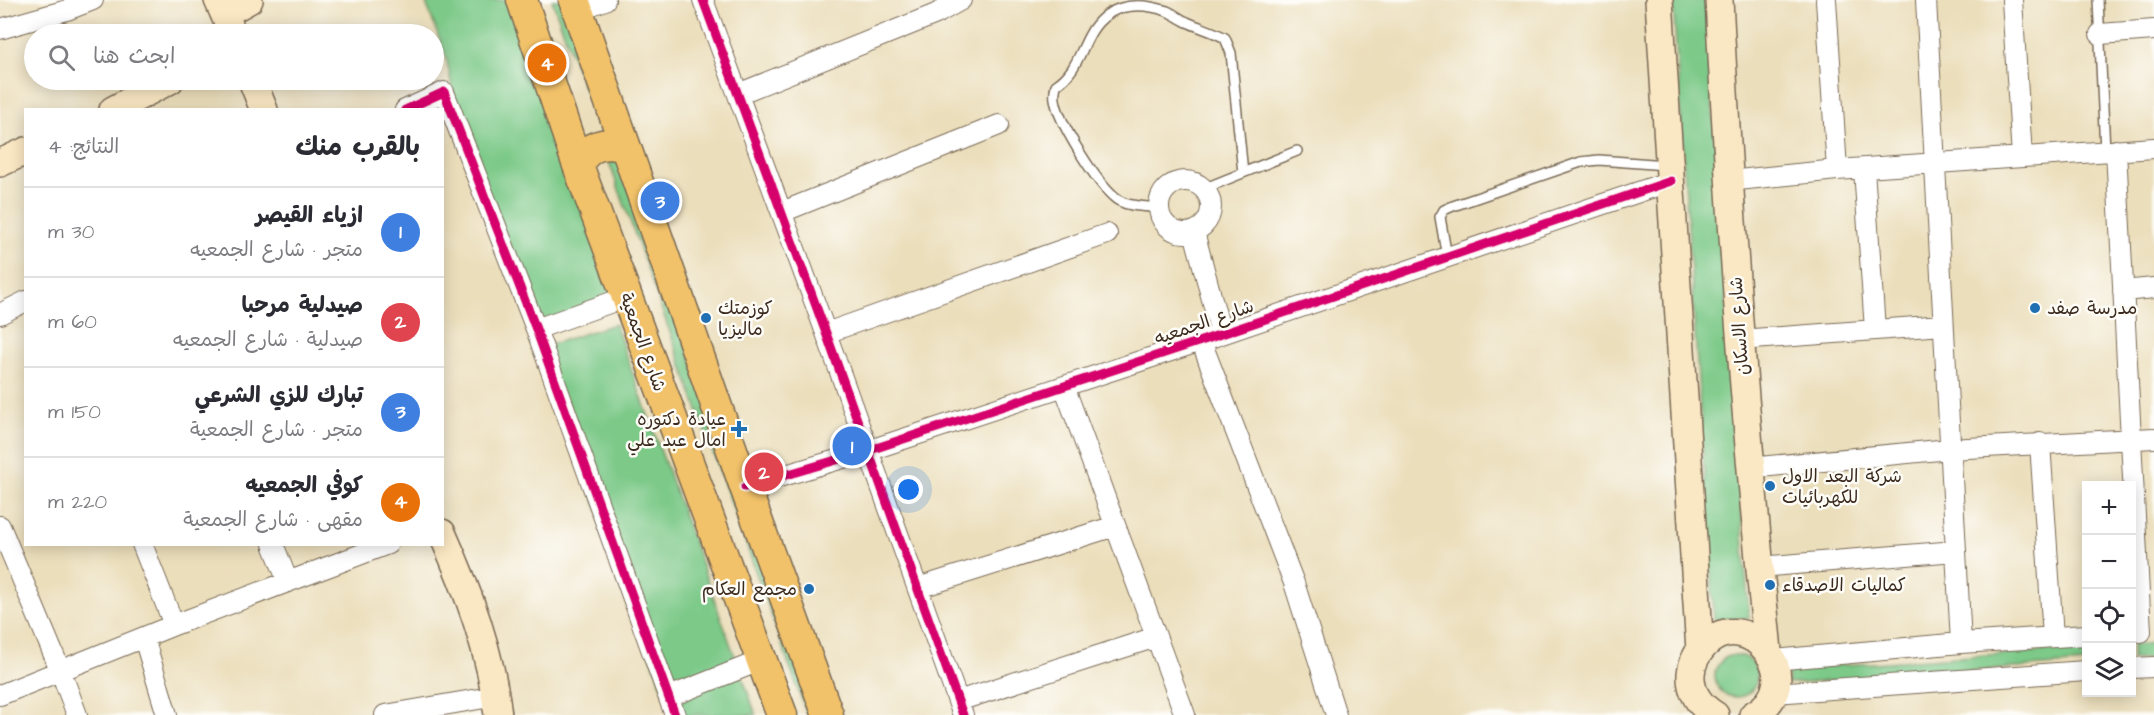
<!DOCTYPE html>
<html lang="ar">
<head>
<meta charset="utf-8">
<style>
	body { margin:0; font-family:"Architects Daughter","Playpen Sans Arabic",sans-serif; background:#f2f2f3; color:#2b2b33; direction:rtl }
	.controls { position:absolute; right:18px; bottom:18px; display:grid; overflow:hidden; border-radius:0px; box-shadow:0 3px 15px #0003 }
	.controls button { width:54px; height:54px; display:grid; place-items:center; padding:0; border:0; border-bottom:2px solid #e1e1e2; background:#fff; color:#2b2b33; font:30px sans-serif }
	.you { position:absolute; left:909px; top:490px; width:21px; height:21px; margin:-15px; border:4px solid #fff; border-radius:50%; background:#1a73e8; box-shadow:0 0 0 9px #1a73e833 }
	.badge { display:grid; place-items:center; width:39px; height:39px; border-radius:50%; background:#db2777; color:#fff; font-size:20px; font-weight:700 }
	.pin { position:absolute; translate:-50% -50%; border:3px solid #fff; box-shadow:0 2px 6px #0006 }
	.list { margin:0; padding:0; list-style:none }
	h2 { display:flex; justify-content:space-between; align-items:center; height:78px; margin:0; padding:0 24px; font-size:26px }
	h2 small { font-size:20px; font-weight:400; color:#7c7c81 }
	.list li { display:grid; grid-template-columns:39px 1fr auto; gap:18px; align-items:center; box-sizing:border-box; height:90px; padding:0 24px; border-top:2px solid #e1e1e2 }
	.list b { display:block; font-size:22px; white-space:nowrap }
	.list p { margin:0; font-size:20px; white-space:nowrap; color:#7c7c81 }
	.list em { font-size:20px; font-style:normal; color:#7c7c81 }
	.icon { flex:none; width:33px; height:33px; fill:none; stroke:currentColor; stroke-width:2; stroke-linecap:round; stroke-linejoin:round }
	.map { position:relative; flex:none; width:2154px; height:715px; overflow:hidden; direction:ltr }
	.search { position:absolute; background:#fff; box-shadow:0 3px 15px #0003; left:24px; top:24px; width:420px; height:66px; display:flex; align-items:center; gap:15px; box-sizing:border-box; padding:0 21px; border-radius:33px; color:#7c7c81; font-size:22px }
	.panel { position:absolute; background:#fff; box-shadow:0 3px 15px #0003; left:24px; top:108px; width:420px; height:438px; border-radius:0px; direction:rtl }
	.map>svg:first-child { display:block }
</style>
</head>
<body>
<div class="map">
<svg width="2154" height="715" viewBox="0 0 2154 715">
	<rect width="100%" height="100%" fill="#fdfcf7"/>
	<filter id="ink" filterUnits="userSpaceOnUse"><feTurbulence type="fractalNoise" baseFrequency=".0167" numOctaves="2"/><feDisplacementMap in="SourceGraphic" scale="12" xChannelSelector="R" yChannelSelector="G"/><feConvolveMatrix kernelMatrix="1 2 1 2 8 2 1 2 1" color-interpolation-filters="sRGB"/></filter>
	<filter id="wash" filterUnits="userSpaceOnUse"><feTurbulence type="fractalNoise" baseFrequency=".008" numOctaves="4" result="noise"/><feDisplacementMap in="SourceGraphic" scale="24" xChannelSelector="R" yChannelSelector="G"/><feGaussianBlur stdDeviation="1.35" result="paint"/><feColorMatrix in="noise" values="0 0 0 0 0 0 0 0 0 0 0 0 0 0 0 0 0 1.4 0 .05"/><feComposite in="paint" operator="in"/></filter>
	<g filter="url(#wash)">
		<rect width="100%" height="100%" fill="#ebdebb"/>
		<!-- green -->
		<path fill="#7bc988" stroke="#5b7a53" stroke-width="1.5" d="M425 0H515L620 293 533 330 454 98 446 57Z
			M552 0H567L599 92 592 96 585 92Z
			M1673 0H1705L1749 618 1714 620Z
			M616 152 820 715H807L609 162 611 154Z
			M615 324 756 715H672L539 348Z
			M2154 643V658L2132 660V645Z
			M2086 648V663L1788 684 1787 669Z
			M1715 676a21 21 0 1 1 42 0a21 21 0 1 1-42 0Z"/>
	</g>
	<g filter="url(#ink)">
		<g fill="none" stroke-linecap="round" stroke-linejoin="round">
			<!-- lane casing -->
			<g stroke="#796955" stroke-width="12">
				<path id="lane" d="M2098 0 2105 151
					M1203 189 1297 151
					M1159 208C1145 206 1126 207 1115 198 1096 182 1058 122 1055 99 1054 94 1055 90 1056 85 1074 74 1079 55 1089 36 1105 5 1135 0 1167 11 1174 14 1180 19 1187 22 1200 28 1213 31 1225 38L1231 53 1243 173
					M1447 257 1440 217 1444 210 1453 206 1581 162 1599 160 1666 165"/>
			</g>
			<!-- street casing -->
			<g stroke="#796955" stroke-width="22">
				<path id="street" d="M703 0 826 333 963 715
					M1826 0 1837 170
					M1926 0 1961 643
					M2012 0 2022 157
					M578 10 605 0
					M0 29 67 10 93 0
					M2100 34 2154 30
					M738 94 936 14 961 0
					M405 110 444 92 536 329 675 715
					M2116 150 2141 632
					M1864 169 1875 330
					M1728 181 1837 170 2154 148
					M1159 207a26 26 0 1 1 52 0a26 26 0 1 1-52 0Z
					M782 212 999 125
					M1194 232 1221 333
					M2123 291 2154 288
					M0 314 26 301
					M536 329 626 297
					M826 333 1107 234
					M1740 340 1943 325
					M1201 341 1294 583 1336 715
					M1064 386 1185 715
					M2040 443 2053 637
					M1749 468 1950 449 2154 438
					M745 487 867 451 1201 341 1671 181
					M0 526 61 672 77 715
					M142 544 174 625
					M273 544 288 582
					M1759 567 1956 551
					M918 588 1115 526
					M144 638 167 715
					M1774 660 1961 643 2086 635
					M2132 668 2154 667
					M1774 693 2086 671
					M0 695 174 625 388 544
					M669 697 762 660
					M958 701 1156 637
					M385 715 496 696"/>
			</g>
			<!-- secondary casing -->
			<g stroke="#796955" stroke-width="30">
				<path id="secondary" d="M218 0 233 34
					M1659 0 1700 651
					M1719 0C1730 217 1746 434 1768 651
					M224 14 249 0
					M252 80 264 110
					M113 110 170 80
					M0 163 26 151
					M442 533C468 591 491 652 498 715
					M1715 715C1700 706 1690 692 1691 674 1692 663 1697 653 1705 645 1748 602 1812 682 1753 715"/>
			</g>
			<!-- primary casing -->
			<g stroke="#796955" stroke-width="33">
				<path id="primary" d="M522 0 576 160 782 715
					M574 0 745 487 828 715
					M578 164C588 146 604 140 625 147"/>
			</g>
			<!-- lane -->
			<use href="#lane" stroke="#fff" stroke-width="9"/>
			<!-- street -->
			<use href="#street" stroke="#fff" stroke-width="20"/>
			<!-- secondary -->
			<use href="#secondary" stroke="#fae7c3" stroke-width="27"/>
			<!-- primary -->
			<use href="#primary" stroke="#f2c26a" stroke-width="30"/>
			<!-- cycleway casing -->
			<g stroke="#fdfcf7" stroke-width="13">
				<path id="cycleway" d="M703 0 826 333 963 715
					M405 110 444 92 536 329 675 715
					M745 487 867 451 1201 341 1671 181"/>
			</g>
			<!-- cycleway -->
			<use href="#cycleway" stroke="#d6006c" stroke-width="9"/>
		</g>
	</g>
	<!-- markers -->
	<g fill="#1f6fb2" stroke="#fdfcf7" stroke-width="2">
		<circle cx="2035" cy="308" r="6"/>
		<circle cx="706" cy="318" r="6"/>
		<path d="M736 420h6v6h6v6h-6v6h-6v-6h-6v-6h6z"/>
		<circle cx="1770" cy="486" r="6"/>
		<circle cx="1770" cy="585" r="6"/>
		<circle cx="809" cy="589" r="6"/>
	</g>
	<g text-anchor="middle" stroke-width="5" stroke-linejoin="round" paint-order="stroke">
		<!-- poi labels -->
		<g font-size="18" fill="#3b2a1e" stroke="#fdfcf7" text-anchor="start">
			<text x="718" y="314">كوزمتك<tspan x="718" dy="21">ماليزيا</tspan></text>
			<text x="2047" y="314">مدرسة صفد</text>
			<text x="726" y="425" text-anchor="end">عيادة دكتوره<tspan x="726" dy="21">امال عبد علي</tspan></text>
			<text x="1782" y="482">شركة البعد الاول<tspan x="1782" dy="21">للكهربائيات</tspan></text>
			<text x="1782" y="591">كماليات الاصدقاء</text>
			<text x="797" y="595" text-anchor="end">مجمع العكام</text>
		</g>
		<!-- street labels -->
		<g font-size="18" fill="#3b2a1e" stroke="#fdfcf7">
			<text transform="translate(1204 322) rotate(-19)" y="6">شارع الجمعيه</text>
			<text transform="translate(1739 326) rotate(-94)" y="6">شارع الاسكان</text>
			<text transform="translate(643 342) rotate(70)" y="6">شارع الجمعية</text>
		</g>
	</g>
</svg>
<div class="controls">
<button>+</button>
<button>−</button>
<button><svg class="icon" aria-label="locate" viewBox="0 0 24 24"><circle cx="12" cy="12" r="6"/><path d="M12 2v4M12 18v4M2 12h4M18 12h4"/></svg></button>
<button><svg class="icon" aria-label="layers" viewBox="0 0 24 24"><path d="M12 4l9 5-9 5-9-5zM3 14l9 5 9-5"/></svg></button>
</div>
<div class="you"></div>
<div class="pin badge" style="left:852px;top:446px;background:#3f7fe0">1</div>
<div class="pin badge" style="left:764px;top:472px;background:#e0444e">2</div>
<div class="pin badge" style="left:660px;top:201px;background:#3f7fe0">3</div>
<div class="pin badge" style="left:547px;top:63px;background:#e8710a">4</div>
<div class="search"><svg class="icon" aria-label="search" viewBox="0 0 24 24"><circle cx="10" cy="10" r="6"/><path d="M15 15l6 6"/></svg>ابحث هنا</div>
<section class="panel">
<h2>بالقرب منك<small>النتائج: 4</small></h2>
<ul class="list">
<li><span class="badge" style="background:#3f7fe0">1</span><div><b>ازياء القيصر</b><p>متجر · شارع الجمعيه</p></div><em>30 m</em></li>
<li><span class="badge" style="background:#e0444e">2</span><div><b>صيدلية مرحبا</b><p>صيدلية · شارع الجمعيه</p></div><em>60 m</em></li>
<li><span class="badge" style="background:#3f7fe0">3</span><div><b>تبارك للزي الشرعي</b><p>متجر · شارع الجمعية</p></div><em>150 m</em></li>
<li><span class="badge" style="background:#e8710a">4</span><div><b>كوفي الجمعيه</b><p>مقهى · شارع الجمعية</p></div><em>220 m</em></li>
</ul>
</section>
</div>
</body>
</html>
